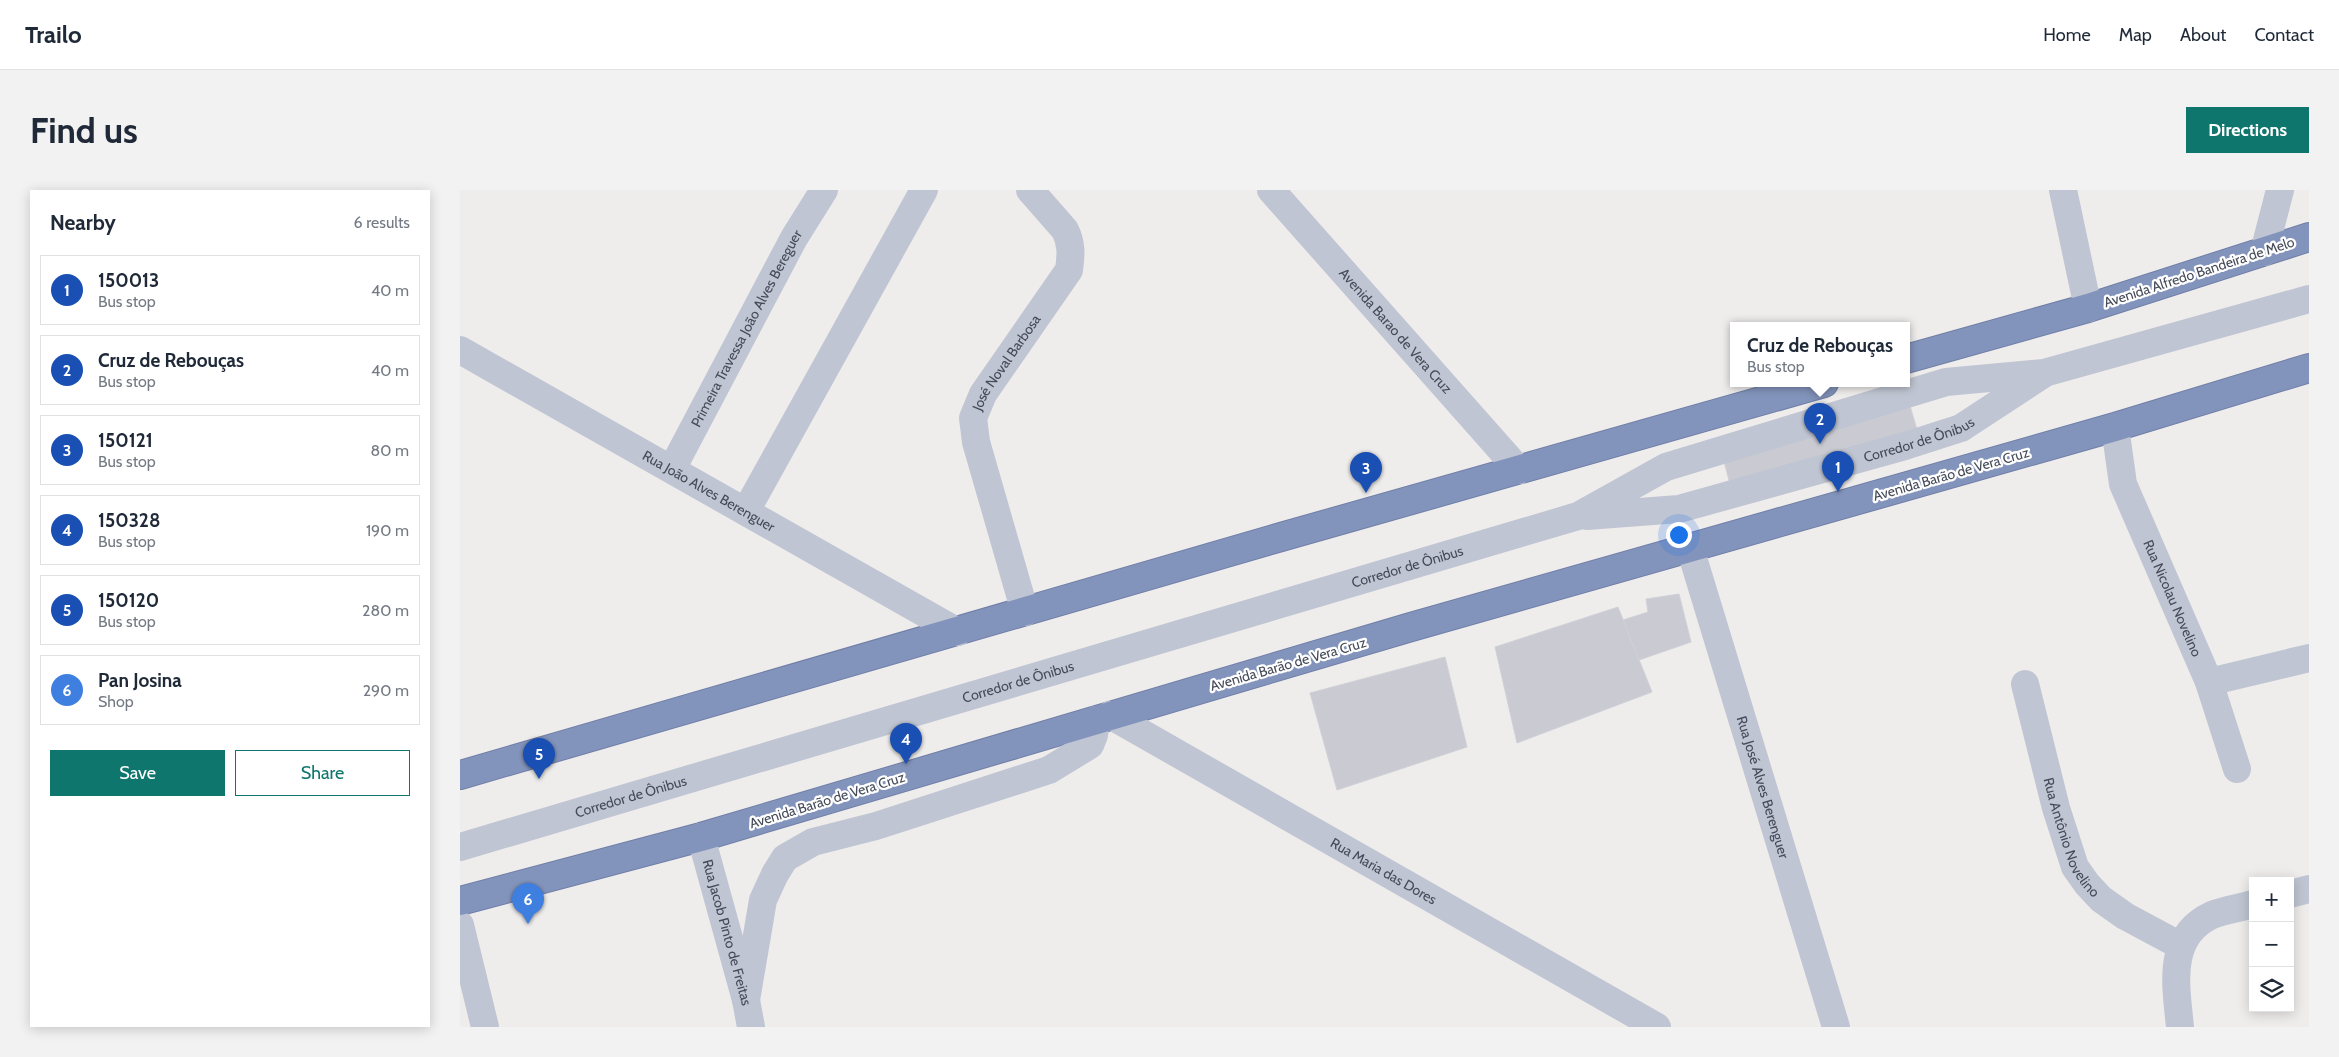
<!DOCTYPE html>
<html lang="en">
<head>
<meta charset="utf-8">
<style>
	body { margin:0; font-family:Cabin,sans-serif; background:#f2f2f3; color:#1f2937 }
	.controls { position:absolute; right:15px; bottom:15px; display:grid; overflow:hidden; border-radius:0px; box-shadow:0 2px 12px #0003 }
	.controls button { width:45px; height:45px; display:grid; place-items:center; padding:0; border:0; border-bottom:1px solid #e0e1e3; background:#fff; color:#1f2937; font:25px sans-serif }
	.you { position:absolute; left:1218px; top:344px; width:18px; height:18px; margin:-12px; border:4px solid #fff; border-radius:50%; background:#1a73e8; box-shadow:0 0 0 8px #1a73e833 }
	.badge { display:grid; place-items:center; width:32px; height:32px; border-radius:50%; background:#0f766e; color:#fff; font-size:16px; font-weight:700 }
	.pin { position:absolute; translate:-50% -41px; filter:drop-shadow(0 1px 2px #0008) }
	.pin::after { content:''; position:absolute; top:26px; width:18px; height:15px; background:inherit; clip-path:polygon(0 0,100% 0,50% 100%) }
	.popup { position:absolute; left:1270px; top:132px; width:180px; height:65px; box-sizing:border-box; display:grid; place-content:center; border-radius:0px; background:#fff; filter:drop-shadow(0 1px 4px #0005); font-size:16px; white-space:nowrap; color:#747a83 }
	.popup b { font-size:19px; color:#1f2937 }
	.popup::after { content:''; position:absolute; left:50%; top:100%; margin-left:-10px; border:10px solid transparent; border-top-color:#fff }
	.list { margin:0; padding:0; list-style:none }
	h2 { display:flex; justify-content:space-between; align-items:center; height:65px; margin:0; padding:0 20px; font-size:21px }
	h2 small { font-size:16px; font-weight:400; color:#747a83 }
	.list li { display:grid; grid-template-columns:32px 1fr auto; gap:15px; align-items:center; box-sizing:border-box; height:70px; margin:0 10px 10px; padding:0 10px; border:1px solid #e0e1e3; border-radius:0px }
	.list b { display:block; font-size:19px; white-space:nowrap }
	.list p { margin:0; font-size:16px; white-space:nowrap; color:#747a83 }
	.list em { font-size:16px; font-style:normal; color:#747a83 }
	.actions { display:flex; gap:10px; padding:15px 20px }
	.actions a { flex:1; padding:11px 0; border:1px solid #0f766e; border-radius:0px; text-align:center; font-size:18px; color:#0f766e }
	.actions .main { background:#0f766e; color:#fff }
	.icon { flex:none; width:28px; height:28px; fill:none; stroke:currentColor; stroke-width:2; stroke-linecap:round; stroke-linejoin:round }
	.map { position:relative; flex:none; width:1849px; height:837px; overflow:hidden; border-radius:0px }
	header { display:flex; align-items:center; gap:30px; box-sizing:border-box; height:70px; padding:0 25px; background:#fff; border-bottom:1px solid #e0e1e3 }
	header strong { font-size:24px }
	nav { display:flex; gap:28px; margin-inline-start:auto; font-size:18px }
	.intro { display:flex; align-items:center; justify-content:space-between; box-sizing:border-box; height:120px; padding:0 30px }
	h1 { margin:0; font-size:35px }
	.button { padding:12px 22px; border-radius:0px; background:#0f766e; color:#fff; font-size:18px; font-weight:700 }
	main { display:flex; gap:30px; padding:0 30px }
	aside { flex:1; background:#fff; border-radius:0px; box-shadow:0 2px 12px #0003 }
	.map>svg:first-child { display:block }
</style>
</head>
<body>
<header>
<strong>Trailo</strong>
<nav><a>Home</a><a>Map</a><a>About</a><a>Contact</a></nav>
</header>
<div class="intro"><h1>Find us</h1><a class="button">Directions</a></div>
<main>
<aside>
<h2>Nearby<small>6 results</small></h2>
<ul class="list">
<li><span class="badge" style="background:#1a4fb4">1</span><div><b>150013</b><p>Bus stop</p></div><em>40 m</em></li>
<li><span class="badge" style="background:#1a4fb4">2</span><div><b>Cruz de Rebouças</b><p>Bus stop</p></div><em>40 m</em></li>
<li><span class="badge" style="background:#1a4fb4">3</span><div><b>150121</b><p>Bus stop</p></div><em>80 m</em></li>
<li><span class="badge" style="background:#1a4fb4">4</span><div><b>150328</b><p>Bus stop</p></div><em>190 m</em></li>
<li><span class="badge" style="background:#1a4fb4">5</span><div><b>150120</b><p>Bus stop</p></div><em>280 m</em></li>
<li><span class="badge" style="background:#3f7fe0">6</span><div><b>Pan Josina</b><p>Shop</p></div><em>290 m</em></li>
</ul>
<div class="actions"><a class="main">Save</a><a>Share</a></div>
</aside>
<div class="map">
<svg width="1849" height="837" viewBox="0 0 1849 837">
	<rect width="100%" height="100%" fill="#efecec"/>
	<!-- building -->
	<path fill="#c9cad2" stroke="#d0d1d8" d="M1448 209 1458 243 1271 298 1262 264Z
		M1219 404 1231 452 1179 470 1163 430 1188 422 1186 409Z
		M1158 417 1192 502 1057 553 1035 457Z
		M985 467 1007 557 877 600 850 503Z"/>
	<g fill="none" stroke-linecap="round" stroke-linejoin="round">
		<!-- highway casing -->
		<g stroke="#6f7fa7" stroke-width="30">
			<path id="highway" d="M1446 169 1628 118 1849 47
				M0 585 821 347 1364 193
				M0 711 241 647 951 437 1655 237 1849 178"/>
		</g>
		<!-- minor -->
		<g stroke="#bfc5d2" stroke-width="28">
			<path id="s1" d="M811 0 1059 280"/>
			<path d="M1603 0 1628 118"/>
			<path d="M1804 62 1820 0"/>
			<path id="s2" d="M0 160 498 442"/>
			<path id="s3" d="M1655 237 1663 294 1749 492 1777 579"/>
			<path id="s4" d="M212 279 334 48 364 0"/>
			<path d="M286 321 464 0"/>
			<path id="s5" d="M1127 326 1219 319 1445 256 1501 238 1582 185"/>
			<path id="s6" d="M1230 358 1376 837"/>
			<path id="s7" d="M565 422 516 252 513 228 523 204 609 80C611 65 612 54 605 40L570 0"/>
			<path d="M1749 492 1849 468"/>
			<path id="s8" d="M1565 494 1596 618 1615 677 1627 694 1641 709 1665 726 1721 756"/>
			<path id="s9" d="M650 525 1197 837"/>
			<path id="s10" d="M241 647 286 810 291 837"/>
			<path id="s11" d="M0 657 1118 326 1206 277 1486 192 1584 183 1849 109"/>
			<path d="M1830 704 1849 699"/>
			<path d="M0 735 25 837"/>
			<path d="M286 810 303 710 315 684 325 668 353 652 416 636 589 580 630 555 634 545 636 530"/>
			<path d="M1720 837C1716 796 1706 746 1752 725 1764 720 1780 718 1793 714"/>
		</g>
		<!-- highway -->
		<use href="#highway" stroke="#8394bc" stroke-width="28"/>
	</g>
	<g text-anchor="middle" stroke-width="4.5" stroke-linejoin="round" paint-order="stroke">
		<!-- street labels -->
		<g font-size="14" fill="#454b59" stroke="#fff">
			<text transform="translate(1739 82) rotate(-18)" y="5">Avenida Alfredo Bandeira de Melo</text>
			<text dy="5" stroke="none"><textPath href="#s4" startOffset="159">Primeira Travessa João Alves Bereguer</textPath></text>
			<text dy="5" stroke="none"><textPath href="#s1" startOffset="188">Avenida Barao de Vera Cruz</textPath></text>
			<text dy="5" stroke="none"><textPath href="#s7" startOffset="266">José Noval Barbosa</textPath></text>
			<text dy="5" stroke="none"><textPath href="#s5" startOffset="342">Corredor de Ônibus</textPath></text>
			<text transform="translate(1491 284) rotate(-16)" y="5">Avenida Barão de Vera Cruz</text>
			<text dy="5" stroke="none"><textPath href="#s2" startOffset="286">Rua João Alves Berenguer</textPath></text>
			<text dy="5" stroke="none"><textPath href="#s11" startOffset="988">Corredor de Ônibus</textPath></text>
			<text dy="5" stroke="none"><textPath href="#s3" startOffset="182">Rua Nicolau Novelino</textPath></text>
			<text transform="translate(828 474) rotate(-16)" y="5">Avenida Barão de Vera Cruz</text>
			<text dy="5" stroke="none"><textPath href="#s11" startOffset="582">Corredor de Ônibus</textPath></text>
			<text dy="5" stroke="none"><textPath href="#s6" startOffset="250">Rua José Alves Berenguer</textPath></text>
			<text dy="5" stroke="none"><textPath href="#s11" startOffset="178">Corredor de Ônibus</textPath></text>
			<text transform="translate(367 610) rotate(-17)" y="5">Avenida Barão de Vera Cruz</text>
			<text dy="5" stroke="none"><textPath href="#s8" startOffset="161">Rua Antônio Novelino</textPath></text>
			<text dy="5" stroke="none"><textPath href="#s9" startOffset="315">Rua Maria das Dores</textPath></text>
			<text dy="5" stroke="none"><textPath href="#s10" startOffset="99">Rua Jacob Pinto de Freitas</textPath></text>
		</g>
	</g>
</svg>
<div class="controls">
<button>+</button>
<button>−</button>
<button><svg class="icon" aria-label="layers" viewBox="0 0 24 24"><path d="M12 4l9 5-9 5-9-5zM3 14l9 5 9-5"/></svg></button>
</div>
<div class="you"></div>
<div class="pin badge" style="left:1378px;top:302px;background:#1a4fb4">1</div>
<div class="pin badge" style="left:1360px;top:254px;background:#1a4fb4">2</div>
<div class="popup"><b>Cruz de Rebouças</b>Bus stop</div>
<div class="pin badge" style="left:906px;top:303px;background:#1a4fb4">3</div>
<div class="pin badge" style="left:446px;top:574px;background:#1a4fb4">4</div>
<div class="pin badge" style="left:79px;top:589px;background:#1a4fb4">5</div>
<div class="pin badge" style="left:68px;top:734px;background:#3f7fe0">6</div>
</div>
</main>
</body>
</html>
